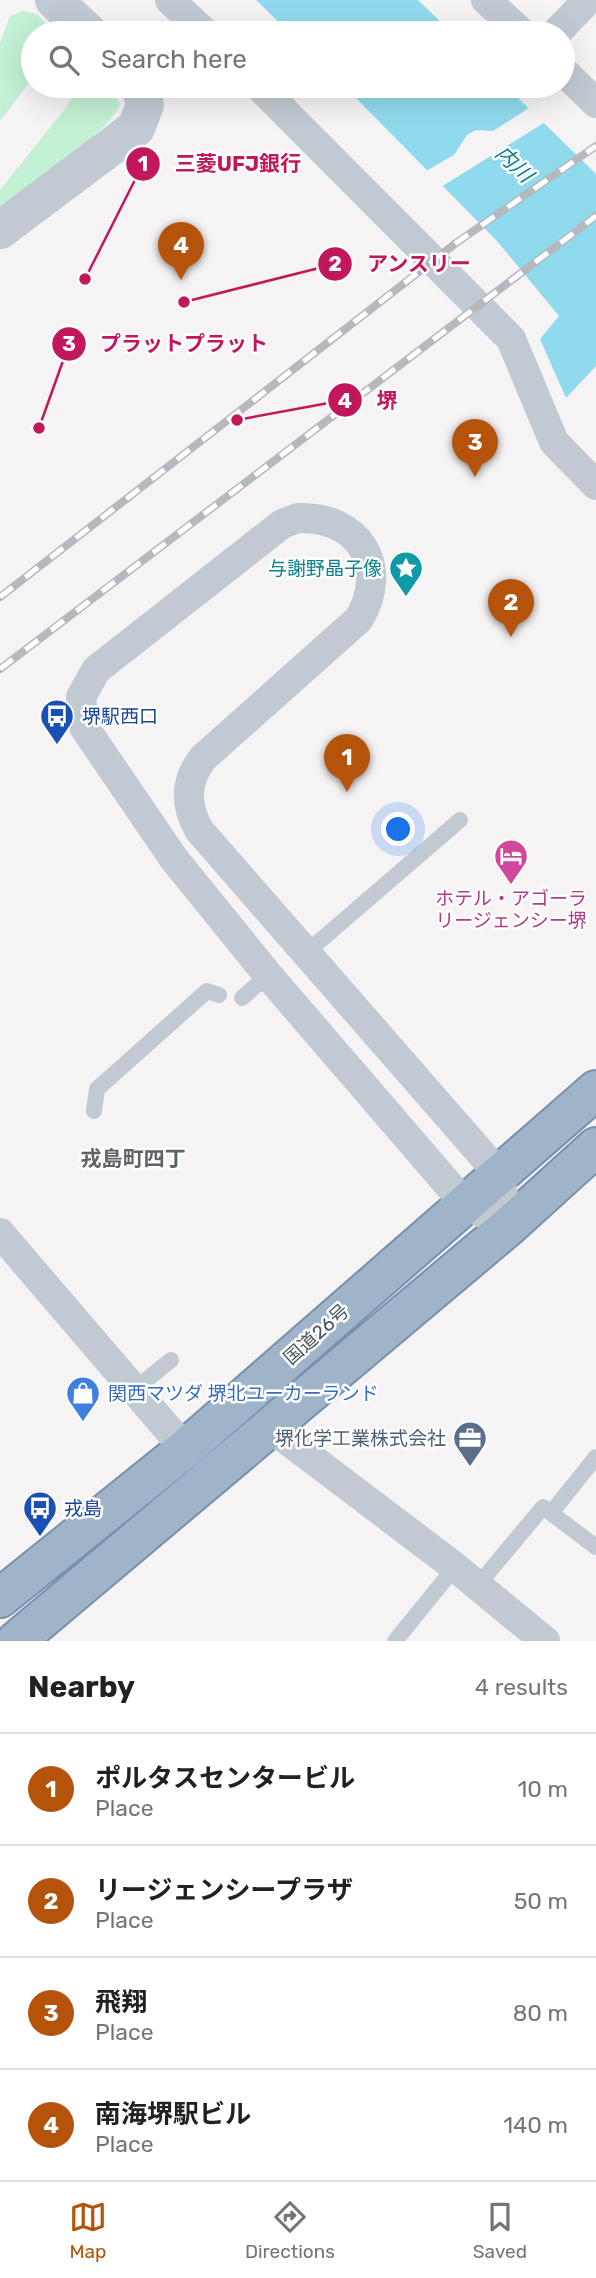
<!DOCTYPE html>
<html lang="en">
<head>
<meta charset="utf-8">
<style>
	body { margin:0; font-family:Rubik,"Noto Sans JP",sans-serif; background:#f6f6f6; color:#202124 }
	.you { position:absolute; left:399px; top:830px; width:24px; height:24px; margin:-18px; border:5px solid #fff; border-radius:50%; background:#1a73e8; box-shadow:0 0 0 10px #1a73e833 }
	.badge { display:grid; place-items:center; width:46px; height:46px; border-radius:50%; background:#b45309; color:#fff; font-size:23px; font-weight:700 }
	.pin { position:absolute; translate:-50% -58px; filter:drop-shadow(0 2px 4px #0008) }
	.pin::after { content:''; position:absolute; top:37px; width:24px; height:21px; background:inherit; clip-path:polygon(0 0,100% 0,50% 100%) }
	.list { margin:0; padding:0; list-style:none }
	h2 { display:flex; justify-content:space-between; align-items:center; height:91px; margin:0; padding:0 28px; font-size:30px }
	h2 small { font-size:23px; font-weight:400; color:#757577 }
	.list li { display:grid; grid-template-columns:46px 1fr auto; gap:21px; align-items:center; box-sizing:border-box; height:112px; padding:0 28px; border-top:2px solid #e0e0e0 }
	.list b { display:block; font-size:26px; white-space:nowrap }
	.list p { margin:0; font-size:23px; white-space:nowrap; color:#757577 }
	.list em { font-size:23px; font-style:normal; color:#757577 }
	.icon { flex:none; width:38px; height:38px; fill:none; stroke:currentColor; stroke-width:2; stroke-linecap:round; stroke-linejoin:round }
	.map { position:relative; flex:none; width:596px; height:1641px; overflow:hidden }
	.search { position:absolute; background:#fff; box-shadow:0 7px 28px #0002; left:21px; right:21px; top:21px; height:77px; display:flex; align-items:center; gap:18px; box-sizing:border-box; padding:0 24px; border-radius:38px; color:#757577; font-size:26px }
	.sheet { height:539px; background:#fff }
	nav { display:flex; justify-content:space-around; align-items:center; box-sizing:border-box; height:98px; border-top:2px solid #e0e0e0; background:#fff; font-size:19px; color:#757577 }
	nav a { display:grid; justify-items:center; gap:4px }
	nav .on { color:#b45309 }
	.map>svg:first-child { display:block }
</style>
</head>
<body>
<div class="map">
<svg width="596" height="1641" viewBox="0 0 596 1641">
	<rect width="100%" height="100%" fill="#f5f3f3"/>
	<!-- green -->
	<path fill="#c3f1d5" d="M22 11 37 14 54 33H33V78L0 121V43L10 16Z
		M80 86H107L120 103C113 131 26 187 0 206V190L64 110Z"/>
	<!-- water -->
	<path fill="#90daee" d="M256 0H418L452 33H290Z
		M344 86H506L596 174V366L566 398 540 339 559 316 497 241Z"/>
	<!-- pier -->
	<path fill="#f5f3f3" d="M532 106 547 121 441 187 426 171 454 155 467 135 476 130 493 131Z"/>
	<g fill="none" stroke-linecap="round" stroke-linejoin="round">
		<!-- trunk casing -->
		<g stroke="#7690ad" stroke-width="42">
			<path id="trunk" d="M0 1598 185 1449 596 1090
				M16 1641 509 1226 596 1147"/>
		</g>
		<!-- service -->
		<path stroke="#c1cad2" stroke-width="16" d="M307 952 460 820
			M242 998 268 975
			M94 1111 97 1089 207 991 219 995
			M134 1390 171 1360
			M551 1513 596 1457
			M478 1585 543 1507 596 1547
			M395 1641 455 1567"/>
		<!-- minor -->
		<path stroke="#c1cad2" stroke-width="30" d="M170 0 205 33
			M486 0 522 33
			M556 33 588 0
			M563 71 596 103
			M259 86 511 339 554 442 596 485
			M298 518C359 516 390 566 359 619L203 758C185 781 185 805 199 830L499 1174 509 1226 465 1204 268 975 174 859 84 727 81 697 96 670 282 524Z
			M0 1233 185 1449
			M270 1427 455 1567 545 1641"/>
		<!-- tertiary -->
		<path stroke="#c1cad2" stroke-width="38" d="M54 0 89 33
			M0 230 136 128 145 105 140 86"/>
		<!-- trunk -->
		<use href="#trunk" stroke="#9fb4c9" stroke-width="38"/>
		<!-- rail casing -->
		<g stroke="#b5b8bd" stroke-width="8">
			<path id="rail" d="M0 597 456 243 596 146
				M0 669 596 216"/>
		</g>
		<!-- rail -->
		<use href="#rail" stroke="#fff" stroke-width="5" stroke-dasharray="16" stroke-linecap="butt"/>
	</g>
	<!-- icons -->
	<defs>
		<g id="sight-pin" transform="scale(1.75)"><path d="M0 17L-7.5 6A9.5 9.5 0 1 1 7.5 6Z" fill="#0f9aa8" stroke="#fff"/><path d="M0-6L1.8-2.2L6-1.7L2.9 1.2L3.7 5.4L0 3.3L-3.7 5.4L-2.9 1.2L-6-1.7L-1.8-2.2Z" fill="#fff"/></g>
		<g id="bus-pin" transform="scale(1.75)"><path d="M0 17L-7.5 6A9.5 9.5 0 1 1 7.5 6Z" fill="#1a4fb4" stroke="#fff"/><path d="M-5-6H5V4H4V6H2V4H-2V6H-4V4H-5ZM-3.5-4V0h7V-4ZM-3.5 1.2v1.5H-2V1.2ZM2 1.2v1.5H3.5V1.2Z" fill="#fff"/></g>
		<g id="hotel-pin" transform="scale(1.75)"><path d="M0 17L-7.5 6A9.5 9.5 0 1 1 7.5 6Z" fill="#d1479c" stroke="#fff"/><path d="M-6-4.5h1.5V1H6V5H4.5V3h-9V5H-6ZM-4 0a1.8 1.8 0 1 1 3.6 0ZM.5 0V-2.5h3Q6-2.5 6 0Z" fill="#fff"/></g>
		<g id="shop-pin" transform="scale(1.75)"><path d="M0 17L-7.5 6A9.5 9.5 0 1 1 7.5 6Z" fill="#3f7fe0" stroke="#fff"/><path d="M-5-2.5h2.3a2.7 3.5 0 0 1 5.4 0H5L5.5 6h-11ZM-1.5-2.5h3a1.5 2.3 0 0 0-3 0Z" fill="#fff"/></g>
		<g id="office-pin" transform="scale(1.75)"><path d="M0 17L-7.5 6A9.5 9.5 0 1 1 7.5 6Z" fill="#5c6f8a" stroke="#fff"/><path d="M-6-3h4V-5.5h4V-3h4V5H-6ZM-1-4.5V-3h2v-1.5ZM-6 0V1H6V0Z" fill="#fff"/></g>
	</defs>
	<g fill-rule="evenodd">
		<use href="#sight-pin" x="406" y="568"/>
		<use href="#bus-pin" x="57" y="716"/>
		<use href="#hotel-pin" x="511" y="856"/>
		<use href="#shop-pin" x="83" y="1393"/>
		<use href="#office-pin" x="470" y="1438"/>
		<use href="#bus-pin" x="40" y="1508"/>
	</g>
	<g text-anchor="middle" stroke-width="5" stroke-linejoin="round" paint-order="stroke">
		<!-- culture labels -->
		<g font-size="19" fill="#0d838f" stroke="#fff" text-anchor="end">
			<text x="382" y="575">与謝野晶子像</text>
		</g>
		<!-- transit labels -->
		<g font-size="19" fill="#164399" stroke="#fff" text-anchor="start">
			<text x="82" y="723">堺駅西口</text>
			<text x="64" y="1515">戎島</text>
		</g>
		<!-- hotel labels -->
		<g font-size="19" fill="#b23c85" stroke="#fff">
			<text x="511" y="905">ホテル・アゴーラ<tspan x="511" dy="22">リージェンシー堺</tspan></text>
		</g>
		<!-- street labels -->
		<g font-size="19" fill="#4a5661" stroke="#fff">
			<text transform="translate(316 1334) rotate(-42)" y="7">国道26号</text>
		</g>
		<!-- shop labels -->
		<g font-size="19" fill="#366cbe" stroke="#fff" text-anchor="start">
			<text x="108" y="1400">関西マツダ 堺北ユーカーランド</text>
		</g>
		<!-- service labels -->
		<g font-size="19" fill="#4e5e75" stroke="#fff" text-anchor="end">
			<text x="446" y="1445">堺化学工業株式会社</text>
		</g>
		<!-- water labels -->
		<g font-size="21" font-style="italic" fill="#0c7c9b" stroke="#fff">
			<text transform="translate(514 164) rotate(44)" y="7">内川</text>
		</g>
		<!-- neighbourhood labels -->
		<g font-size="21" font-weight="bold" fill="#5f6368" stroke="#fff">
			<text x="133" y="1166">戎島町四丁</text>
		</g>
	</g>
	<!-- callouts -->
	<path fill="none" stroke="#c2185b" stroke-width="2.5" d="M85 279L143 164M184 302L335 264M39 428L69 344M237 420L345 400"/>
	<g fill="#c2185b" stroke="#fff" stroke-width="2.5">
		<circle cx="85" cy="279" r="7"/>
		<circle cx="184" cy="302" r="7"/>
		<circle cx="39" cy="428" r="7"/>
		<circle cx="237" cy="420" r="7"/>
		<circle cx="143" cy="164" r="18"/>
		<circle cx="335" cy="264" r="18"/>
		<circle cx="69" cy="344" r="18"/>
		<circle cx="345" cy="400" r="18"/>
	</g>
	<g font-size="21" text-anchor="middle" font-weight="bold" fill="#fff">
		<text x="143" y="171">1</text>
		<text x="335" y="271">2</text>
		<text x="69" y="351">3</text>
		<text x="345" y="408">4</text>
	</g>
	<g font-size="21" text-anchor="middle" font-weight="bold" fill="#c2185b" stroke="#fff" stroke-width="5" stroke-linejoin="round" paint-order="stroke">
		<text x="238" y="171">三菱UFJ銀行</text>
		<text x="419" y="271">アンスリー</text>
		<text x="184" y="351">プラットプラット</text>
		<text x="387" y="408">堺</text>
	</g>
</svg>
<div class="you"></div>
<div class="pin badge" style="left:347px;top:792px">1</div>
<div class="pin badge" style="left:511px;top:637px">2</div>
<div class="pin badge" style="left:475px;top:477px">3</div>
<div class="pin badge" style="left:181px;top:280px">4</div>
<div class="search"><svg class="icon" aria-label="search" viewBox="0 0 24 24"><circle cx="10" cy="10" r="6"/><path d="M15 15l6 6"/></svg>Search here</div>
</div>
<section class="sheet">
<h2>Nearby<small>4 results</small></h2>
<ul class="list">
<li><span class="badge">1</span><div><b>ポルタスセンタービル</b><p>Place</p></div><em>10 m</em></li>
<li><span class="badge">2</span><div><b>リージェンシープラザ</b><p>Place</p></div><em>50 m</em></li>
<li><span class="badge">3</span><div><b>飛翔</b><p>Place</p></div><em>80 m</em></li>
<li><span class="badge">4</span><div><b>南海堺駅ビル</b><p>Place</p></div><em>140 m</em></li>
</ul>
</section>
<nav>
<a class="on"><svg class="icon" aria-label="map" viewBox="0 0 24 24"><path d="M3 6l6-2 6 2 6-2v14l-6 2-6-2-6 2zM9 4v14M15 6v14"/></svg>Map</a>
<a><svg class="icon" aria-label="directions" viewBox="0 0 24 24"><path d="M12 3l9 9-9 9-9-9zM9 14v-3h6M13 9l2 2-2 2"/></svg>Directions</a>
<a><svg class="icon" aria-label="saved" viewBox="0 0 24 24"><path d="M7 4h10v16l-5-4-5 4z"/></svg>Saved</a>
</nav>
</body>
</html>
